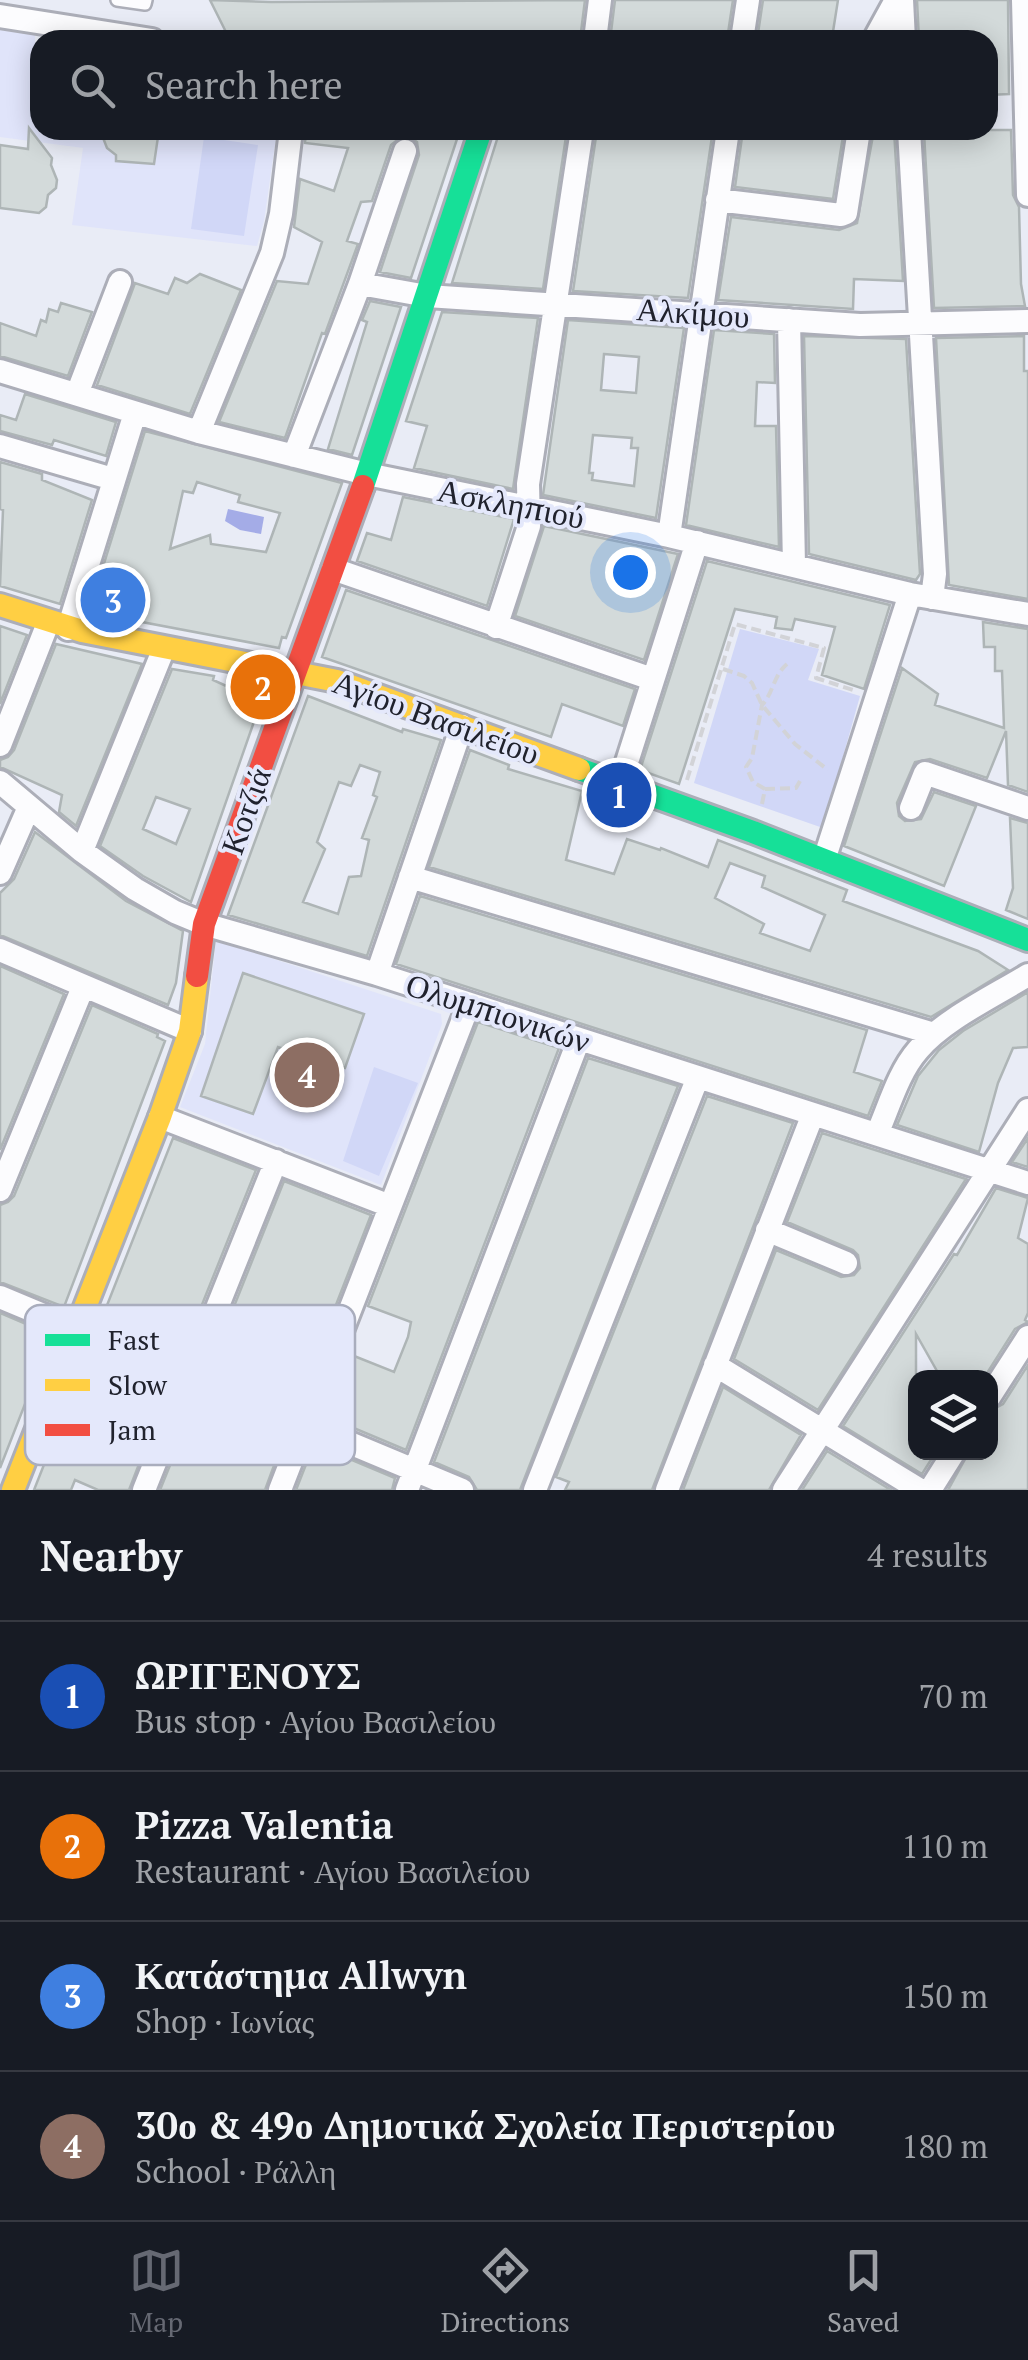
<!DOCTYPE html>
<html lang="en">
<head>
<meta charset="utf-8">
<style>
	body { margin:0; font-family:"PT Serif",serif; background:#242831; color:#f1f3f6 }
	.controls { position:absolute; right:30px; bottom:30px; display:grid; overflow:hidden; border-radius:20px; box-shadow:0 5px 25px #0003 }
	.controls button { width:90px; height:90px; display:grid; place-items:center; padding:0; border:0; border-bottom:2px solid #363941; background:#171b24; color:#f1f3f6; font:50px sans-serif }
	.you { position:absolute; left:630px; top:572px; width:35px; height:35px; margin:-25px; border:8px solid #fff; border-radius:50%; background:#1a73e8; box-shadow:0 0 0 15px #1a73e833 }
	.badge { display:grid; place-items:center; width:65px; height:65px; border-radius:50%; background:#666973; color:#fff; font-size:32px; font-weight:700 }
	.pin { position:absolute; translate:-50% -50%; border:5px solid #fff; box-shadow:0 2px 10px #0006 }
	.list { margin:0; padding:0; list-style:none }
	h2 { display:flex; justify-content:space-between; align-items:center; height:130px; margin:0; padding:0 40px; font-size:42px }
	h2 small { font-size:32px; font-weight:400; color:#9ea1a6 }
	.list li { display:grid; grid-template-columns:65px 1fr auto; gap:30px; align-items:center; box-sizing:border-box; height:150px; padding:0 40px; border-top:2px solid #363941 }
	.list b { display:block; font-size:38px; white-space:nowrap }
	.list p { margin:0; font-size:32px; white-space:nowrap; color:#9ea1a6 }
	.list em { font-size:32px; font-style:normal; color:#9ea1a6 }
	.icon { flex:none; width:55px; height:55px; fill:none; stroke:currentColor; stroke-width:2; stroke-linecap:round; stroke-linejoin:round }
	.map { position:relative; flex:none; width:1028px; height:1490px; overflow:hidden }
	.search { position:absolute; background:#171b24; box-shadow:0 5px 25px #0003; left:30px; right:30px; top:30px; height:110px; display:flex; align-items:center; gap:25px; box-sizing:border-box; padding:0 35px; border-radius:30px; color:#9ea1a6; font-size:38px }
	.sheet { height:730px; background:#171b24 }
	nav { display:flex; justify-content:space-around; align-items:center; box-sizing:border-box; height:140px; border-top:2px solid #363941; background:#171b24; font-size:28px; color:#9ea1a6 }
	nav a { display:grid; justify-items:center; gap:5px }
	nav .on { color:#666973 }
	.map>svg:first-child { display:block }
</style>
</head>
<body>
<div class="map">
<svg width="1028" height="1490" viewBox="0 0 1028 1490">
	<rect width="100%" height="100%" fill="#e9ecf6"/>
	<!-- built -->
	<path fill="#e0e4fa" d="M0 30 35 35V44L40 43V130H277L264 221 257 246 72 225 83 148 0 137Z
		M216 940 441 1014 442 1024 381 1185 180 1107 205 1044Z"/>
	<!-- green -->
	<path fill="#d1d7f7" d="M204 137 258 145 244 236 191 229Z
		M740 629 819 649 808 680 860 696 823 828 694 783Z
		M374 1067 418 1083 379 1176 343 1161Z"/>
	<!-- water -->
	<path fill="#a4ace7" d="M228 509 264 517 261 534 240 530 225 521Z"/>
	<!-- building -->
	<path fill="#d3dada" stroke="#aeb5b6" stroke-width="2.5" fill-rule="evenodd" d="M210 0 271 2 585 0 580 40H230Z
		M615 0H733L727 40H610Z
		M763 0H838L832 38 792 32 791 40H757Z
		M917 0H1008L1009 94 988 95V40H919Z
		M29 128 52 158 51 165 57 180 56 188 48 195 46 207 39 213 0 208V145L28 149Z
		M100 130H159L154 164 116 161V155L107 148Z
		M306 130H460L411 278 380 272 419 155 417 142 409 137H401L391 145 372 201 361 202 347 241 358 244 325 334 322 333 285 438 219 422 277 281 308 284 322 242 294 227 300 179 334 191 348 148 305 143Z
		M500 130H567L543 289 452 283Z
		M597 130H713L688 298 573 291Z
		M743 130H844L833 199 735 187Z
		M874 130H894L903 281 854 279 853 309 718 300 731 217 839 230 857 223Z
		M955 130H1011L1013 195 1019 207 1021 284 1025 306 934 308 924 133Z
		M200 274 241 290 190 414 97 385 135 283 168 294 175 278 187 283Z
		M370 301 401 307 352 455 328 449 367 322 362 320Z
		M61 303 92 312 68 376 0 356V323L36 336 41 320 46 322 49 309 58 312Z
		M442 312 538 318 513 489 414 468 427 426 406 421Z
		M568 320 684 328 656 518 543 495ZM604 354 639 357 636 393 601 390ZM593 435 632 438 631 448H638L634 486 592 480 593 473H589Z
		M714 330 774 334 775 383 757 382 755 426H776L779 547 686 525Z
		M804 336 906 339 920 574 916 580 809 554Z
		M1024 336V371H1028V599L949 585 936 338Z
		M25 394 116 422 106 456 54 440 52 445 0 431V415L16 420Z
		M145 431 342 483 286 638 282 637 279 648 89 612ZM197 482 240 495 238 502 280 513 266 552 211 544 210 535 170 549 183 491 193 493Z
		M0 462 42 474V480L92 500 60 604 0 586 3 510 0 509Z
		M403 497 514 519 487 606 357 561 367 533 391 540Z
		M544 526 678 554 644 660 515 616Z
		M707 561 890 605 864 689 822 675 835 627 795 619 792 630 775 628 777 617 735 609 679 784 640 770Z
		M346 590 635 689 623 726 562 704 551 737 322 657Z
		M983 622 1028 629V792L1008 785 1006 731 987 778 930 759 915 762 897 803 899 816 905 821 921 819 934 792 976 806 944 886 844 846 902 668 938 694 935 705 1004 728 1002 671H995V647H984Z
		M0 626 27 635 0 704Z
		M56 644 142 664 76 826 59 812 62 795 0 767V760L8 757 14 750Z
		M172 669 214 676 213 680 244 694 247 687 264 693 191 902 143 876 100 846ZM156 797 190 809 176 844 143 829Z
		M308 696 402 732 403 729 441 740 367 956 228 915ZM360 765 380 772 373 795 377 797 362 838 369 840 361 876 349 877 338 914 303 902 325 849 317 842 339 782 351 786Z
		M470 750 509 765 508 769 582 791 566 860 614 874 627 839 660 850 661 848 708 867 718 840 847 890 843 901 978 951 1008 970 931 1017 429 867ZM730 863 765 876 762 887 825 915 810 951 760 933 764 924 715 898Z
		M1010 818 1028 823V919L1006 910 1013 888Z
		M35 832 126 901 183 931 176 983 168 1005 0 935V893L14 879Z
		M420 896 867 1030 854 1072 882 1081 868 1116 396 964Z
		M0 966 64 994 0 1150Z
		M243 973 364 1014 345 1068 278 1047 253 1114 201 1096Z
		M1028 992V1047L1013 1048 998 1083 979 1152 897 1125 918 1076 939 1050 963 1031Z
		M92 1005 158 1034 157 1037 165 1041 64 1307 0 1282V1205L8 1202 14 1196Z
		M478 1022 559 1048 406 1450 325 1416 349 1354 394 1372 408 1337 411 1322 368 1306Z
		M588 1058 678 1086 520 1490H477L469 1477 434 1462Z
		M707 1096 793 1123 652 1490H565L569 1482 556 1477Z
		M822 1133 966 1179 818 1410 734 1359 776 1250 841 1277 854 1275 860 1268 858 1255 853 1250 787 1222Z
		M173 1138 256 1170 181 1357 100 1323Z
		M1028 1138V1167L1012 1162Z
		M284 1181 371 1215 297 1405 213 1370 211 1364Z
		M996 1188 1028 1198 1018 1238 1028 1244V1313L1025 1320 1028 1322 1015 1329 984 1378H941L916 1334V1452H936L922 1474 843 1426 954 1254 957 1255Z
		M0 1313 52 1335 0 1468Z
		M89 1351 170 1384 129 1490H98L75 1480 71 1490H34Z
		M1028 1365V1490H948L969 1452H990V1411L1003 1404Z
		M723 1387 801 1435 769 1490H683Z
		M198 1396 286 1433 265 1490H160Z
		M314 1444 395 1478 392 1490H296Z
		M827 1451 891 1490H802Z"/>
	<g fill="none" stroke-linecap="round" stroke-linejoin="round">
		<!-- lane casing -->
		<g stroke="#acaeb8" stroke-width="16">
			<path id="lane" d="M117 0 145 4 146 0"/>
		</g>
		<!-- street casing -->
		<g stroke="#acaeb8" stroke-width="28">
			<path id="street" d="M902 0 904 40
				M1023 0 1028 195
				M0 16 152 40
				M595 40 600 0
				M742 40 748 0
				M874 40 896 0
				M909 130 935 574 932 598
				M717 200 841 215 846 213 859 130
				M360 284 427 296 860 325 1028 321
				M789 320 794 565
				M0 371 199 432 367 474 669 536 910 594 1028 614
				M77 394 120 282
				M199 432 272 253 281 214 291 130
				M0 446 113 479
				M294 456 360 284 405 151
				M669 536 728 130
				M333 569 652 679
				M496 627 529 526 528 484 582 130
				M68 629 135 413
				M0 745 48 623
				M0 782 82 851 135 889 175 912 204 924 377 974 1028 1183
				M620 784 697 542
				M911 808 925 773 1028 808
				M82 851 164 648
				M824 860 910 594
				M0 873 29 807
				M410 877 934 1034
				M0 950 190 1031
				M377 974 462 726
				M160 1117 390 1206
				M877 1134C889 1107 898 1073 918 1050 943 1020 994 996 1028 975
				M0 1190 83 987
				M767 1230 846 1263
				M0 1297 462 1490
				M715 1365 920 1490
				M990 1396 1028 1337
				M144 1490 276 1161
				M280 1490 469 1004
				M407 1490 579 1039
				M535 1490 698 1077
				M667 1490 813 1114
				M784 1490 1028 1110
				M930 1490 954 1452"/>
		</g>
		<!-- fast casing -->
		<g stroke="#acaeb8" stroke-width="28">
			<path id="fast" d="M363 486 481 130
				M579 769 753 832 1028 940"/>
		</g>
		<!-- slow casing -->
		<g stroke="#acaeb8" stroke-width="28">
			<path id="slow" d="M0 605 82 631 337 681 579 769
				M13 1490 160 1117 190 1031 197 976"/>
		</g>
		<!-- jam casing -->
		<g stroke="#acaeb8" stroke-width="28">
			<path id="jam" d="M197 976 204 924 363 486"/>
		</g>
		<!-- path -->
		<path stroke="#d2d3d7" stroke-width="4" stroke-dasharray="10 5" stroke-linecap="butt" d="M723 669 744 676 752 683 762 705 795 744 828 770
			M687 780 735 624 824 648 816 678 853 690
			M765 789 796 788 800 781
			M762 804 765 789 753 782 746 767 752 758 762 705C774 692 773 676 787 664"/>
		<!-- lane -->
		<use href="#lane" stroke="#fcfcfe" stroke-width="11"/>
		<!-- street -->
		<use href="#street" stroke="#fcfcfe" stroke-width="22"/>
		<!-- fast -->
		<use href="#fast" stroke="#16e098" stroke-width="22"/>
		<!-- slow -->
		<use href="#slow" stroke="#ffcf43" stroke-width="22"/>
		<!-- jam -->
		<use href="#jam" stroke="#f24e42" stroke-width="22"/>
	</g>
	<g text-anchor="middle" stroke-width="8" stroke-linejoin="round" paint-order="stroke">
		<!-- street labels -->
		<g font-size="32" fill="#20222d" stroke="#e4e8fb">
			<text transform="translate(693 313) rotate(4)" y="11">Αλκίμου</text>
			<text transform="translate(511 504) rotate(11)" y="11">Ασκληπιού</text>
			<text transform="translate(436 718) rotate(20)" y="11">Αγίου Βασιλείου</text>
			<text transform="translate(246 811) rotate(-70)" y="11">Κοτζιά</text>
			<text transform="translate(498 1013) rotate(18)" y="11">Ολυμπιονικών</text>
		</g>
	</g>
	<!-- legend -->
	<rect x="25" y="1305" width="330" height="160" rx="15" fill="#e4e8fb" stroke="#a9adbd" stroke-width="2.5"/>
	<rect x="45" y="1334" width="45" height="12" fill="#16e098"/>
	<rect x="45" y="1379" width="45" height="12" fill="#ffcf43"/>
	<rect x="45" y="1424" width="45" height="12" fill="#f24e42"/>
	<g font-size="28" fill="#20222d">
		<text x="108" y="1350">Fast</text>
		<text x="108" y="1395">Slow</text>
		<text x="108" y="1440">Jam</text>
	</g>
</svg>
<div class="controls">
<button><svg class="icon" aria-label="layers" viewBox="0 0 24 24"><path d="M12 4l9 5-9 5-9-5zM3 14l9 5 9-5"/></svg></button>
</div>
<div class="you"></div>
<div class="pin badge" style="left:619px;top:795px;background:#1a4fb4">1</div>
<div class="pin badge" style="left:263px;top:687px;background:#e8710a">2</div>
<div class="pin badge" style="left:113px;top:600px;background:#3f7fe0">3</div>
<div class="pin badge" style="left:307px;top:1075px;background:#8d6e63">4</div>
<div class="search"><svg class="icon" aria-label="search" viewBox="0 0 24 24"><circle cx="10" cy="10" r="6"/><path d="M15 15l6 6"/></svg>Search here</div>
</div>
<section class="sheet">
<h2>Nearby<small>4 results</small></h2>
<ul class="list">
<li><span class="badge" style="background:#1a4fb4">1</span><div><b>ΩΡΙΓΕΝΟΥΣ</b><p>Bus stop · Αγίου Βασιλείου</p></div><em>70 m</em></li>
<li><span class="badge" style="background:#e8710a">2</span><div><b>Pizza Valentia</b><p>Restaurant · Αγίου Βασιλείου</p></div><em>110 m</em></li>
<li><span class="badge" style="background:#3f7fe0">3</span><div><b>Κατάστημα Allwyn</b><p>Shop · Ιωνίας</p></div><em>150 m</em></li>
<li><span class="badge" style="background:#8d6e63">4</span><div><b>30ο &amp; 49ο Δημοτικά Σχολεία Περιστερίου</b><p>School · Ράλλη</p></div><em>180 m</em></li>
</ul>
</section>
<nav>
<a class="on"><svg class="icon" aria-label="map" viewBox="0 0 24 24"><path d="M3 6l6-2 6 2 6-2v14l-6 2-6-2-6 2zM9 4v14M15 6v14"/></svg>Map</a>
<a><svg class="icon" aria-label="directions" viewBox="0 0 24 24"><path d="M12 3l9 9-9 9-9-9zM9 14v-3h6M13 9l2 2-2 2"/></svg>Directions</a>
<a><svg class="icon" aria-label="saved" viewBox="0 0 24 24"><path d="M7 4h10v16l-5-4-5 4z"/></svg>Saved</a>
</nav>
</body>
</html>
